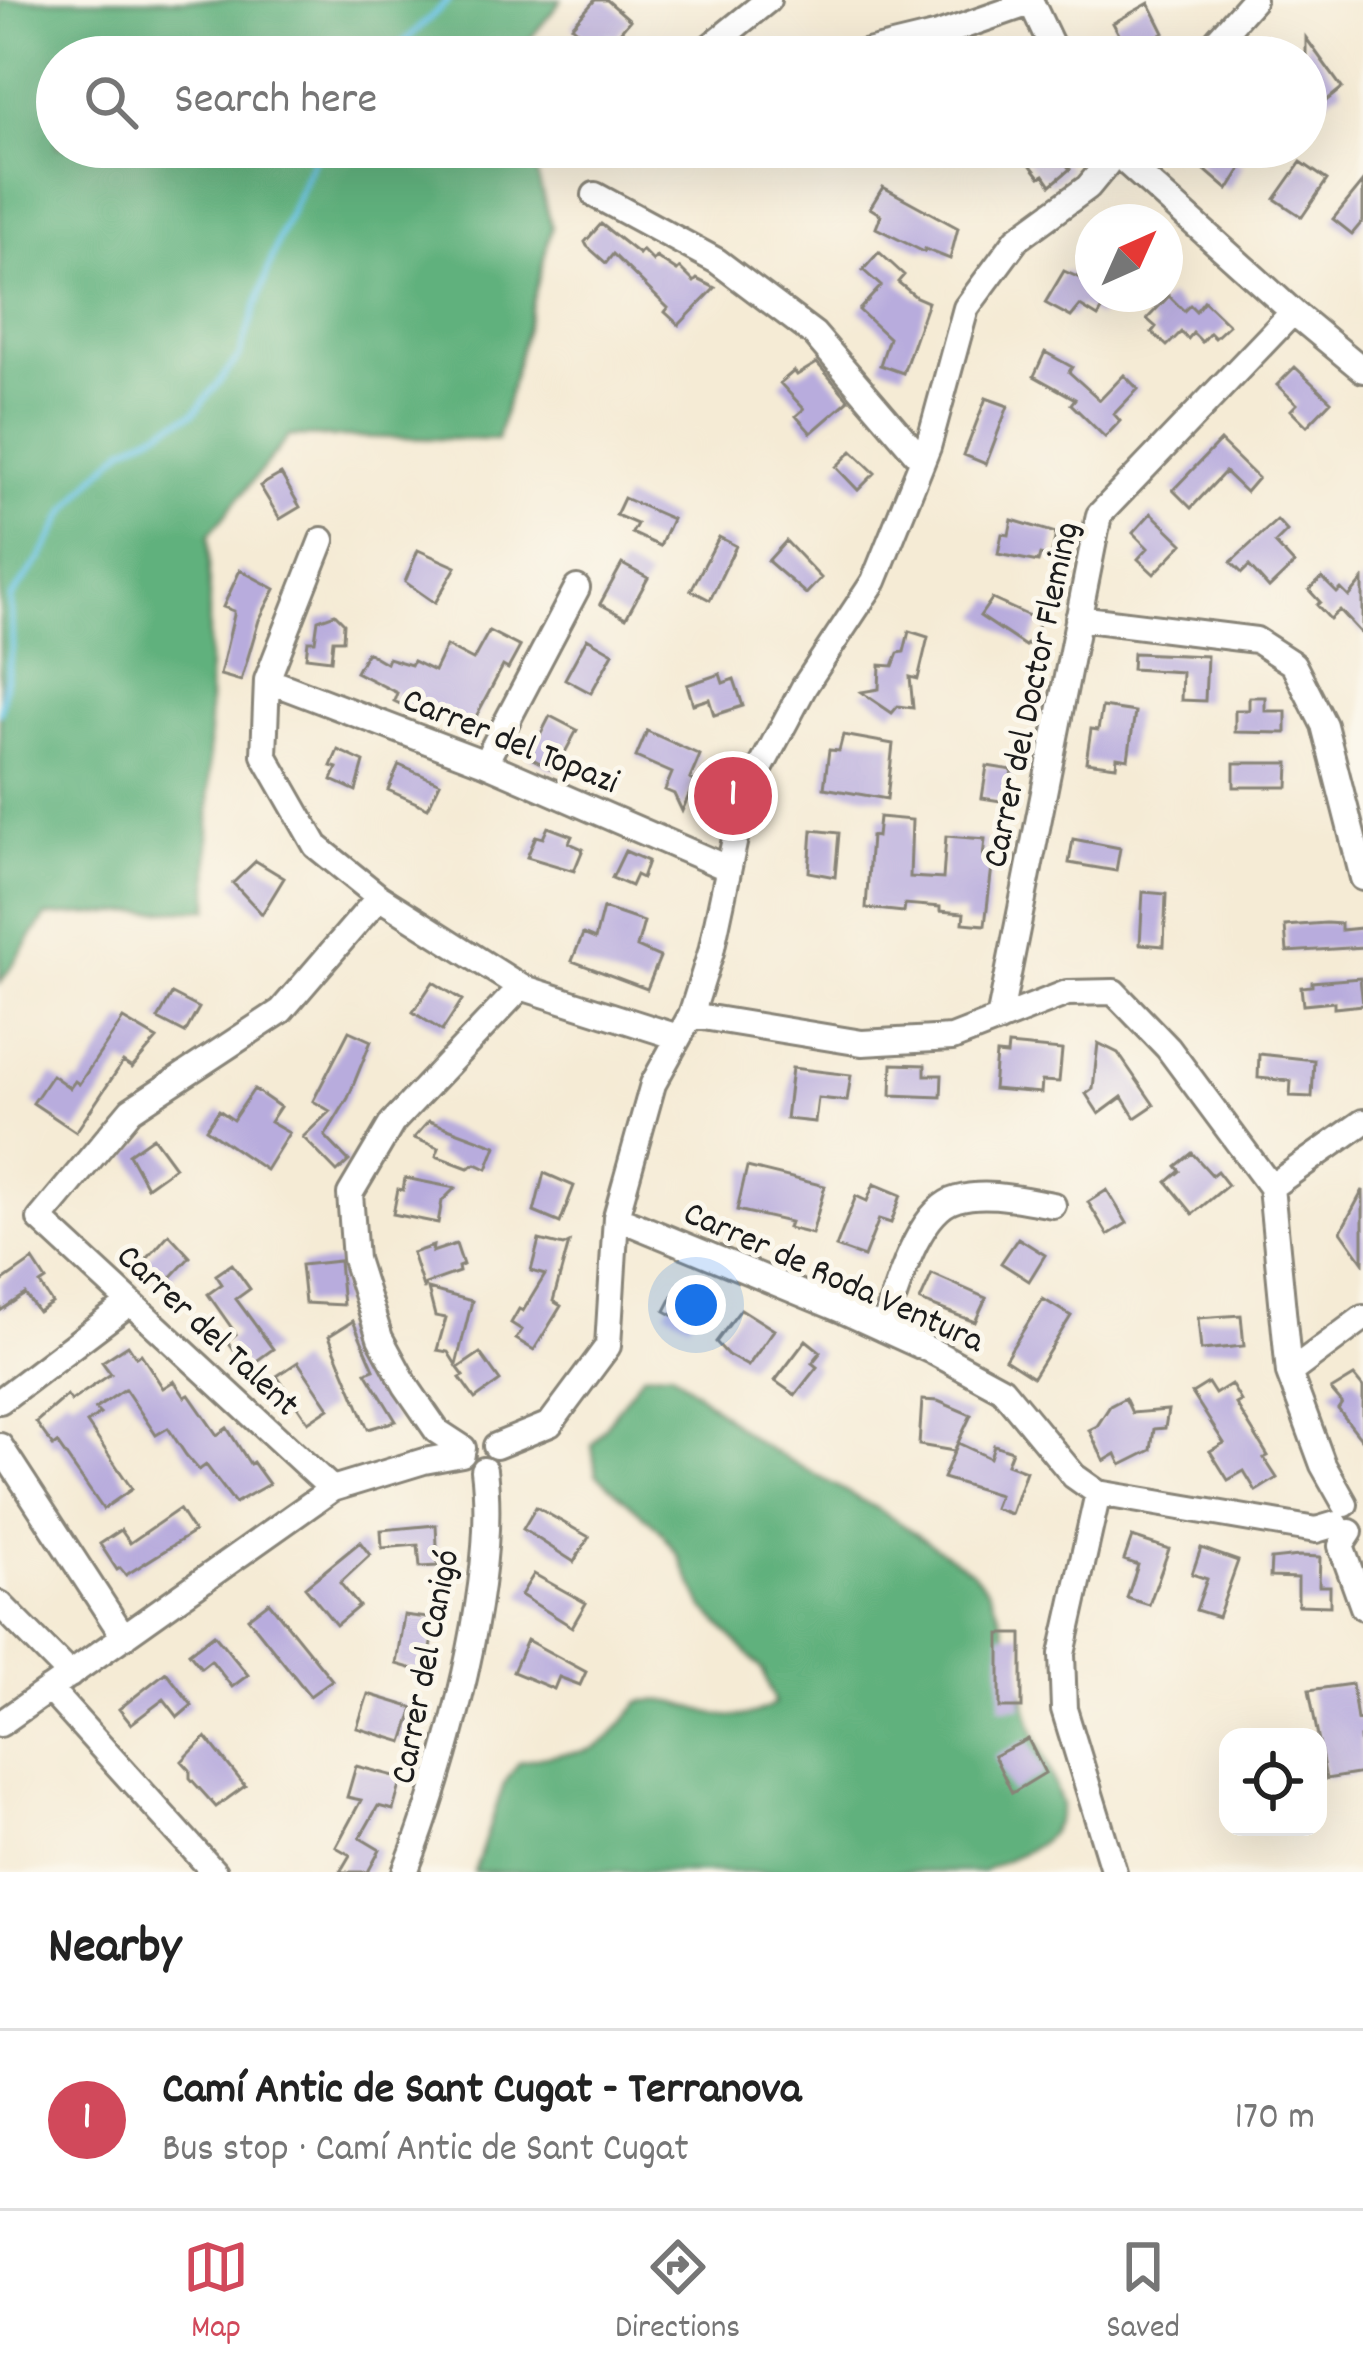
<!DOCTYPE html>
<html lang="en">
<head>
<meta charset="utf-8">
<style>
	body { margin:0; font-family:Dekko,sans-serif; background:#f2f2f2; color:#222 }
	.controls { position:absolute; right:36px; bottom:36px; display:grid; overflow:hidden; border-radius:24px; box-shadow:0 12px 48px #0002 }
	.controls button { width:108px; height:108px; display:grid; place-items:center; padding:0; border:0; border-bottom:3px solid #e0e0e0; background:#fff; color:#222; font:60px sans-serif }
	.compass { position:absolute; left:1075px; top:204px; width:108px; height:108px; border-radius:50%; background:#fff; box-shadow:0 12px 48px #0002; rotate:45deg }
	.you { position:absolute; left:696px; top:1305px; width:42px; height:42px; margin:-30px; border:9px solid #fff; border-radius:50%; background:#1a73e8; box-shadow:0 0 0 18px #1a73e833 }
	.badge { display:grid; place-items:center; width:78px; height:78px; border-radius:50%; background:#d1495b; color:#fff; font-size:39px; font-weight:700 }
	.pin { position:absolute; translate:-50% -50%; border:6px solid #fff; box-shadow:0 3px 12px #0006 }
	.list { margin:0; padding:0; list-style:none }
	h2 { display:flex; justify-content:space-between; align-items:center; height:156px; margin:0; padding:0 48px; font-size:51px }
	h2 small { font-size:39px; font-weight:400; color:#767676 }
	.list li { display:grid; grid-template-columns:78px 1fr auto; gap:36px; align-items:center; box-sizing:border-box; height:180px; padding:0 48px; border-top:3px solid #e0e0e0 }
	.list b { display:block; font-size:45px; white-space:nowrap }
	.list p { margin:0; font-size:39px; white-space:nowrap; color:#767676 }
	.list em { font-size:39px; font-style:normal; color:#767676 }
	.icon { flex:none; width:66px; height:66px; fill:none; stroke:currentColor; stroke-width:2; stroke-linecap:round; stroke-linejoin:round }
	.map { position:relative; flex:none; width:1363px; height:1872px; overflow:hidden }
	.search { position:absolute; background:#fff; box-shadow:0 12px 48px #0002; left:36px; right:36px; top:36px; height:132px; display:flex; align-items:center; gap:30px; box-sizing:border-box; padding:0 42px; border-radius:66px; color:#767676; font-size:45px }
	.sheet { height:336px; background:#fff }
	nav { display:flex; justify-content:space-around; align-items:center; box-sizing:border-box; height:168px; border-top:3px solid #e0e0e0; background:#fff; font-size:33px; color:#767676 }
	nav a { display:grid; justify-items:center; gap:6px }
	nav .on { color:#d1495b }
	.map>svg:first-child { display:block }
</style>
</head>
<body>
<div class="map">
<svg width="1363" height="1872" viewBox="0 0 1363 1872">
	<rect width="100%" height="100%" fill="#fbf7ec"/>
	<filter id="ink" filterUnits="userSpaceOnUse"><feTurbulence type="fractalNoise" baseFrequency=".00833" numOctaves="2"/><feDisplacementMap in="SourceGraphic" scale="24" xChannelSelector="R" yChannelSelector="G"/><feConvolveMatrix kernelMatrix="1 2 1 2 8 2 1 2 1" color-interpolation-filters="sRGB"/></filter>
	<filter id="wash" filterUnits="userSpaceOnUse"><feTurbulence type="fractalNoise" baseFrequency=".004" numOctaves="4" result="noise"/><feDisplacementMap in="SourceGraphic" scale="48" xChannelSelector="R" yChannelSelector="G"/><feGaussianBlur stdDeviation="2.7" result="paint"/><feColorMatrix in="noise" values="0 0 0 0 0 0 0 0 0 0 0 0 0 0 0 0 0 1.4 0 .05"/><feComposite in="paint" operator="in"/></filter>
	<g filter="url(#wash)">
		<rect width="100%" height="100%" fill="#f5ebd5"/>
		<!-- forest -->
		<path fill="#61b17d" stroke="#3e664c" stroke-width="3" d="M0 0H562L515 57H57V147H529L552 227 497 440 289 436 209 535V909L46 916 0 983Z
			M671 1371 755 1441 881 1511 972 1571 989 1592 1000 1615 1032 1726 1062 1804C1053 1852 1018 1851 981 1872H474L504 1784 519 1762C589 1742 588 1772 639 1702 696 1692 720 1738 775 1704L763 1670 704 1608 677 1553 659 1529 596 1474 592 1445 643 1374Z"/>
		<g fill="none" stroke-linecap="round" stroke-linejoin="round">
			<!-- stream -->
			<path stroke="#67c3e5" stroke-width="6" d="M388 57 449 0
				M0 712 12 649 11 598 41 558 66 512 94 478 125 448 194 413 239 357 278 241 319 147"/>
		</g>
		<g id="blocks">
			<!-- building -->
			<path fill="#b8acdd" d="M595 0H607L630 20 614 39 609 34 604 40 601 36 592 45 572 26Z
				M1149 3 1164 33 1155 38 1158 42 1150 49 1131 57 1113 23Z
				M1306 38 1342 88 1326 101 1306 76Z
				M1016 147H1052L1070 169 1051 185 1044 175 1040 177Z
				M1212 147H1218L1243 166 1228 190 1198 164Z
				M1301 162 1327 180 1302 217 1275 199Z
				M1363 182V221L1352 234 1333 219Z
				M883 187 958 228 950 259 925 249 924 252 876 228 881 215 870 208Z
				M601 224 639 254 642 250 653 261 656 257 677 271 680 268 694 282 697 279 715 288 679 325 665 312 668 308 613 254 606 263 587 246 585 242Z
				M879 252 904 275 898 282 916 297 928 302 903 373 880 365 889 338 859 310 881 286 863 270Z
				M1064 271 1093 284V294H1112L1098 317 1080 306 1071 317 1045 303Z
				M1169 296 1184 311 1190 305 1196 311 1204 301 1229 325 1215 338 1210 333 1202 342 1193 333 1188 339 1181 332 1167 346 1152 332 1156 327 1147 319Z
				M1045 352 1072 367 1069 372 1100 400 1124 375 1138 389 1114 414 1120 421 1105 437 1071 404 1075 399 1034 376Z
				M817 363 849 400 811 433 796 416 804 409 780 383 794 371 797 375Z
				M1295 367 1331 401 1307 426 1291 410 1297 404 1277 385Z
				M986 398 1008 406 986 464 964 455Z
				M1220 441 1258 478 1246 492 1225 472 1191 508 1173 490Z
				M852 451 875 473 858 490 836 467Z
				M281 474 300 507 280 519 260 486Z
				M624 498 672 519 660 546 632 533 637 524 616 515Z
				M1151 513 1183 544 1154 574 1138 559 1148 548 1133 533Z
				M1012 520 1056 533 1051 558 1040 555 1038 562 998 554 1002 534 1009 535Z
				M1277 520 1287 531 1275 543 1294 564 1269 588 1249 566 1242 573 1231 562Z
				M719 537 736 546 710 600 691 590Z
				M786 541 821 578 806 594 768 561Z
				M418 550 456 567 435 603 405 582Z
				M622 564 648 578 626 618 600 604Z
				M240 570 275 589 259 620 241 681 220 675 234 615V611L223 607Z
				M1322 578 1337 593 1341 589 1349 597 1363 580V635L1340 610 1330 619 1317 605 1320 602 1309 590Z
				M992 599 1040 621 1032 640 1025 646 980 616Z
				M335 614 344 623 343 640H333L331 660 306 657 308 641H315L318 620Z
				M489 631 520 647 508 669 503 666 471 726 422 700 417 712 394 701 397 693 356 672 367 652 386 663 388 658 411 665 413 661 434 671 446 646 473 660Z
				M909 631 928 637 918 679 910 677 913 708 898 706 892 713 861 692 879 689 880 665 893 666 898 653 904 652Z
				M587 638 613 653 591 693 565 679Z
				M1133 653 1207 656 1205 701 1181 700 1182 672 1132 669Z
				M720 674 723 683 734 679 743 706 714 715 709 699 693 704 687 685Z
				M1249 697H1265V711H1286V733L1235 732V710H1249Z
				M1102 707 1135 712 1128 759 1117 757 1116 766 1086 762 1091 729 1098 730Z
				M550 716 577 730 555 771 529 757Z
				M647 731 700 755 690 779 695 781 682 811 674 794 665 790 672 773 636 757Z
				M843 735 893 744 887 799 824 788 829 750 839 751Z
				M338 750 364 762 356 791 332 780 337 768 331 766Z
				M1234 763H1289L1288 787H1234Z
				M399 765 440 783 428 808 388 790Z
				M987 766 1012 770 1007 802 982 798Z
				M879 817 912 820 910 877 943 879 946 836 985 839 983 857 993 858 985 925 963 923 964 913 940 911V907L905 904 904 912 866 908 871 836 877 837Z
				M548 827 572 836 569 843 583 849 574 871 527 857 536 836 543 838Z
				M812 830 839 833 835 877 809 872Z
				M1073 839 1120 848 1116 871 1069 863Z
				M625 851 648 861 642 878 636 875 631 886 612 878Z
				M256 861 284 878 262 914 233 883Z
				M1143 892 1166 894 1164 946 1140 944Z
				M603 908 644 922 637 947 660 957 647 989 572 961 583 934 595 939Z
				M1326 923 1341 924V930L1362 928 1363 947 1287 952 1285 926Z
				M1360 978 1363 1005 1334 1008V1002L1303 1005 1301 987 1312 986V982Z
				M433 982 462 1000 442 1031 413 1012Z
				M172 994 199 1008 185 1033 158 1019Z
				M123 1019 157 1039 132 1068 123 1062 76 1132 33 1103 52 1075 70 1088 75 1081 79 1084Z
				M349 1031 371 1041 348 1098 325 1136 349 1161 337 1172 303 1137 330 1111 313 1101Z
				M1098 1043 1118 1053 1154 1105 1135 1118 1122 1097 1099 1114 1086 1094 1093 1089Z
				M1008 1045 1062 1050 1059 1082 1042 1081 1041 1093 993 1089 996 1054 1007 1055Z
				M1259 1054 1314 1060 1312 1097 1290 1096 1291 1081 1258 1078Z
				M892 1064 925 1065V1075H942L941 1097 891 1095Z
				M792 1068 851 1075 847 1101 818 1098 815 1122 786 1119Z
				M254 1089 280 1107 270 1122 289 1133 266 1170 206 1129 219 1110 233 1120Z
				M429 1121 496 1146 487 1169 476 1164 468 1168 436 1156 439 1148 414 1138Z
				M153 1137 175 1167 147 1187 129 1154Z
				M1192 1153 1212 1175 1217 1171 1228 1185 1193 1214 1167 1182 1180 1171 1176 1166Z
				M747 1167 825 1186 812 1234 788 1228 790 1222 737 1210Z
				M544 1173 574 1186 560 1223 534 1212Z
				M405 1178 455 1188 442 1201 438 1223 393 1214 398 1189 403 1190Z
				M874 1184 901 1195 891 1223 879 1219 864 1257 836 1247 856 1196 867 1201Z
				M1107 1190 1127 1223 1108 1235 1088 1202Z
				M1363 1190V1262L1341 1231Z
				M169 1234 190 1257 164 1285 139 1268Z
				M1018 1238 1045 1255 1029 1281 1001 1263Z
				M539 1240 563 1246 569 1243 553 1301 561 1306 534 1350 516 1339 522 1330 511 1323 519 1309 523 1311 545 1275 531 1271Z
				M456 1244 463 1265 458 1267 459 1272 425 1284 424 1290 412 1253 433 1246 432 1252Z
				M33 1260 46 1280 40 1284 52 1303 38 1312 25 1294 0 1311V1283Z
				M339 1261 343 1305 305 1303 301 1265Z
				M232 1264 250 1289 236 1299 273 1349 247 1368 227 1341 236 1334 208 1294 222 1284 216 1275Z
				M932 1274 986 1298 975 1322 920 1301Z
				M679 1284 699 1294 689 1324 665 1311Z
				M428 1289 472 1301 456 1365 448 1352 437 1350 446 1318 435 1316Z
				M1043 1299 1071 1316 1033 1377 1005 1359Z
				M741 1309 774 1330 748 1366 728 1355 716 1342Z
				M1241 1315 1244 1346 1201 1350 1198 1318Z
				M353 1321 374 1369 366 1372 396 1421 368 1429 329 1336Z
				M806 1340 821 1352 812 1363 817 1367 795 1395 775 1381Z
				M128 1345 136 1357 141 1354 163 1388 174 1381 185 1397 189 1395 217 1435 227 1428 250 1464 253 1462 269 1484 235 1503 206 1465 199 1470 186 1455 168 1428 156 1435 125 1389 95 1409 100 1414 87 1423 132 1489 103 1509 57 1443 53 1446 36 1422 67 1395 71 1401 111 1374 102 1362Z
				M480 1353 500 1381 475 1399 460 1378 464 1376 458 1368Z
				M298 1362 329 1408 308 1422 277 1376Z
				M1354 1376 1363 1387V1441L1338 1409 1342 1403 1331 1390Z
				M1208 1383 1215 1394 1231 1384 1241 1401 1236 1404 1268 1456 1264 1458 1277 1478 1256 1491 1244 1471 1228 1480 1210 1451 1224 1443 1192 1393Z
				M1125 1398 1132 1413 1168 1410 1165 1428 1154 1429 1151 1450 1121 1465 1116 1454 1104 1461 1089 1430 1097 1426 1110 1406Z
				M922 1400 938 1401 971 1415 954 1451 919 1445Z
				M958 1443 990 1458 994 1445 1012 1451 1007 1464 1026 1471 1011 1514 994 1508 999 1495 943 1478Z
				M536 1507 589 1537 574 1562 523 1529Z
				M179 1509 194 1532 126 1575 120 1568 117 1570 100 1544 121 1530 130 1543Z
				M436 1525 438 1566 420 1567 418 1545 382 1548 381 1530Z
				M1132 1537 1169 1549 1149 1605 1127 1598 1138 1565 1124 1560Z
				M360 1542 370 1555 340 1583 359 1606 336 1625 305 1587Z
				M1201 1548 1238 1561 1218 1617 1196 1610 1207 1579 1192 1574Z
				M1299 1556 1320 1557 1319 1586H1330V1606L1298 1605V1578L1270 1577 1271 1559Z
				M534 1574 586 1603 572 1627 521 1595Z
				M269 1602 332 1680 310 1696 248 1618Z
				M404 1615 436 1619 427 1673 396 1664Z
				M214 1634 248 1675 232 1687 211 1660 201 1668 189 1653Z
				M1000 1634H1022V1708H1000Z
				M527 1640 586 1672 580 1685 559 1677 554 1689 513 1672Z
				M166 1672 192 1705 178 1717 164 1699 131 1724 119 1709Z
				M1352 1684 1357 1720 1363 1719V1738H1360L1363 1773 1326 1779 1309 1690Z
				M368 1694 414 1708 403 1742 357 1728Z
				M206 1737 245 1786 216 1807 190 1778V1770L182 1761Z
				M1028 1739 1045 1773 1012 1793 994 1756Z
				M356 1766 402 1778 393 1810 378 1806 360 1838 380 1850 368 1872H340L350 1855 336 1847 361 1800 347 1797Z"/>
		</g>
	</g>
	<g filter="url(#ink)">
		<use href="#blocks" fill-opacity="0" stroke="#888478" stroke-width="3"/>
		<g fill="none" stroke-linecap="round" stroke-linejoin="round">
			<!-- minor casing -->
			<g stroke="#888478" stroke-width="30">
				<path id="minor" d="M1030 0 1057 57
					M692 57 701 54 768 0
					M847 57 938 35 1030 3
					M1202 57 1253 0
					M1127 163 1293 312 1363 370
					M595 195 717 261 814 334 922 460
					M322 540 267 680 264 755 316 846 379 897 521 987 678 1037
					M1078 618 1256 640 1293 664 1324 725 1363 878
					M267 680 485 763 727 868
					M485 763 577 588
					M691 1015 862 1043 952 1038 1067 993 1114 992 1168 1048 1271 1187 1289 1373 1323 1465 1345 1504
					M999 1020 1099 515 1293 312
					M1271 1187 1363 1122
					M616 1217 844 1311 934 1352 1002 1389 1074 1476 1098 1493 1316 1530 1336 1524
					M883 1329C896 1293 917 1209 957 1199 987 1190 1023 1200 1053 1205
					M1289 1373 1363 1318
					M0 1401 128 1304
					M0 1446 124 1637
					M496 1446 550 1424 608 1346 616 1217 653 1084 691 1015 711 952 743 801 804 687 874 581 928 447 966 308 1017 239 1088 187 1107 164
					M463 1448 437 1431 406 1386 380 1338 355 1259 350 1194 392 1123 521 987
					M332 1489 40 1219 131 1110 281 1011 379 897
					M1098 1493 1062 1654 1064 1709 1114 1872
					M1350 1532 1341 1546 1363 1607
					M0 1604 70 1675
					M49 1689 214 1872
					M0 1724 332 1489 424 1461 462 1454
					M405 1872C446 1769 498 1579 484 1470"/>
			</g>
			<!-- minor -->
			<use href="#minor" stroke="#fff" stroke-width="24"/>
		</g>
	</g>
	<g text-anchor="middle" stroke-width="10" stroke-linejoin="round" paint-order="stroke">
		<!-- street labels -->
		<g font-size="36" fill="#1c1c1c" stroke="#fbf7ec">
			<text transform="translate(1028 694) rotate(-78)" y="13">Carrer del Doctor Fleming</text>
			<text transform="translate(512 738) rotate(22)" y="13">Carrer del Topazi</text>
			<text transform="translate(835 1274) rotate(24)" y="13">Carrer de Roda Ventura</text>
			<text transform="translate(210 1328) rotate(43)" y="13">Carrer del Talent</text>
			<text transform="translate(422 1666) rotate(-79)" y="13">Carrer del Canigó</text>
		</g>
	</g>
</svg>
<div class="controls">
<button><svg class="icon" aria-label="locate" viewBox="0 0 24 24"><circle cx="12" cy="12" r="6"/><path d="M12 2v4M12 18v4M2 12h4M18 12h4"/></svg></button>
</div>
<svg class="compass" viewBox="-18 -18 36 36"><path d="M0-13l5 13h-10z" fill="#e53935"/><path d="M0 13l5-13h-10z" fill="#767676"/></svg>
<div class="you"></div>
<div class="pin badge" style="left:733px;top:796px">1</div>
<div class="search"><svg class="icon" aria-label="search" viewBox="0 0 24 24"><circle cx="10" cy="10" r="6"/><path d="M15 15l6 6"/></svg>Search here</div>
</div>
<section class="sheet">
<h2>Nearby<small></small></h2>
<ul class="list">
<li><span class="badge">1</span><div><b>Camí Antic de Sant Cugat - Terranova</b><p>Bus stop · Camí Antic de Sant Cugat</p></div><em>170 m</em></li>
</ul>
</section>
<nav>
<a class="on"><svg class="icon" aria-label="map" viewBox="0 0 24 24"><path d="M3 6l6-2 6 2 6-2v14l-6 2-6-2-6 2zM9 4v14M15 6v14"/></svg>Map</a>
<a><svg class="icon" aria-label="directions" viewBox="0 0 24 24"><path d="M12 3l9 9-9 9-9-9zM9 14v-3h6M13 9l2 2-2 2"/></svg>Directions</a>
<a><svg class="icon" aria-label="saved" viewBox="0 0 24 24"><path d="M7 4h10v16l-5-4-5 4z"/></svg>Saved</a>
</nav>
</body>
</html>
